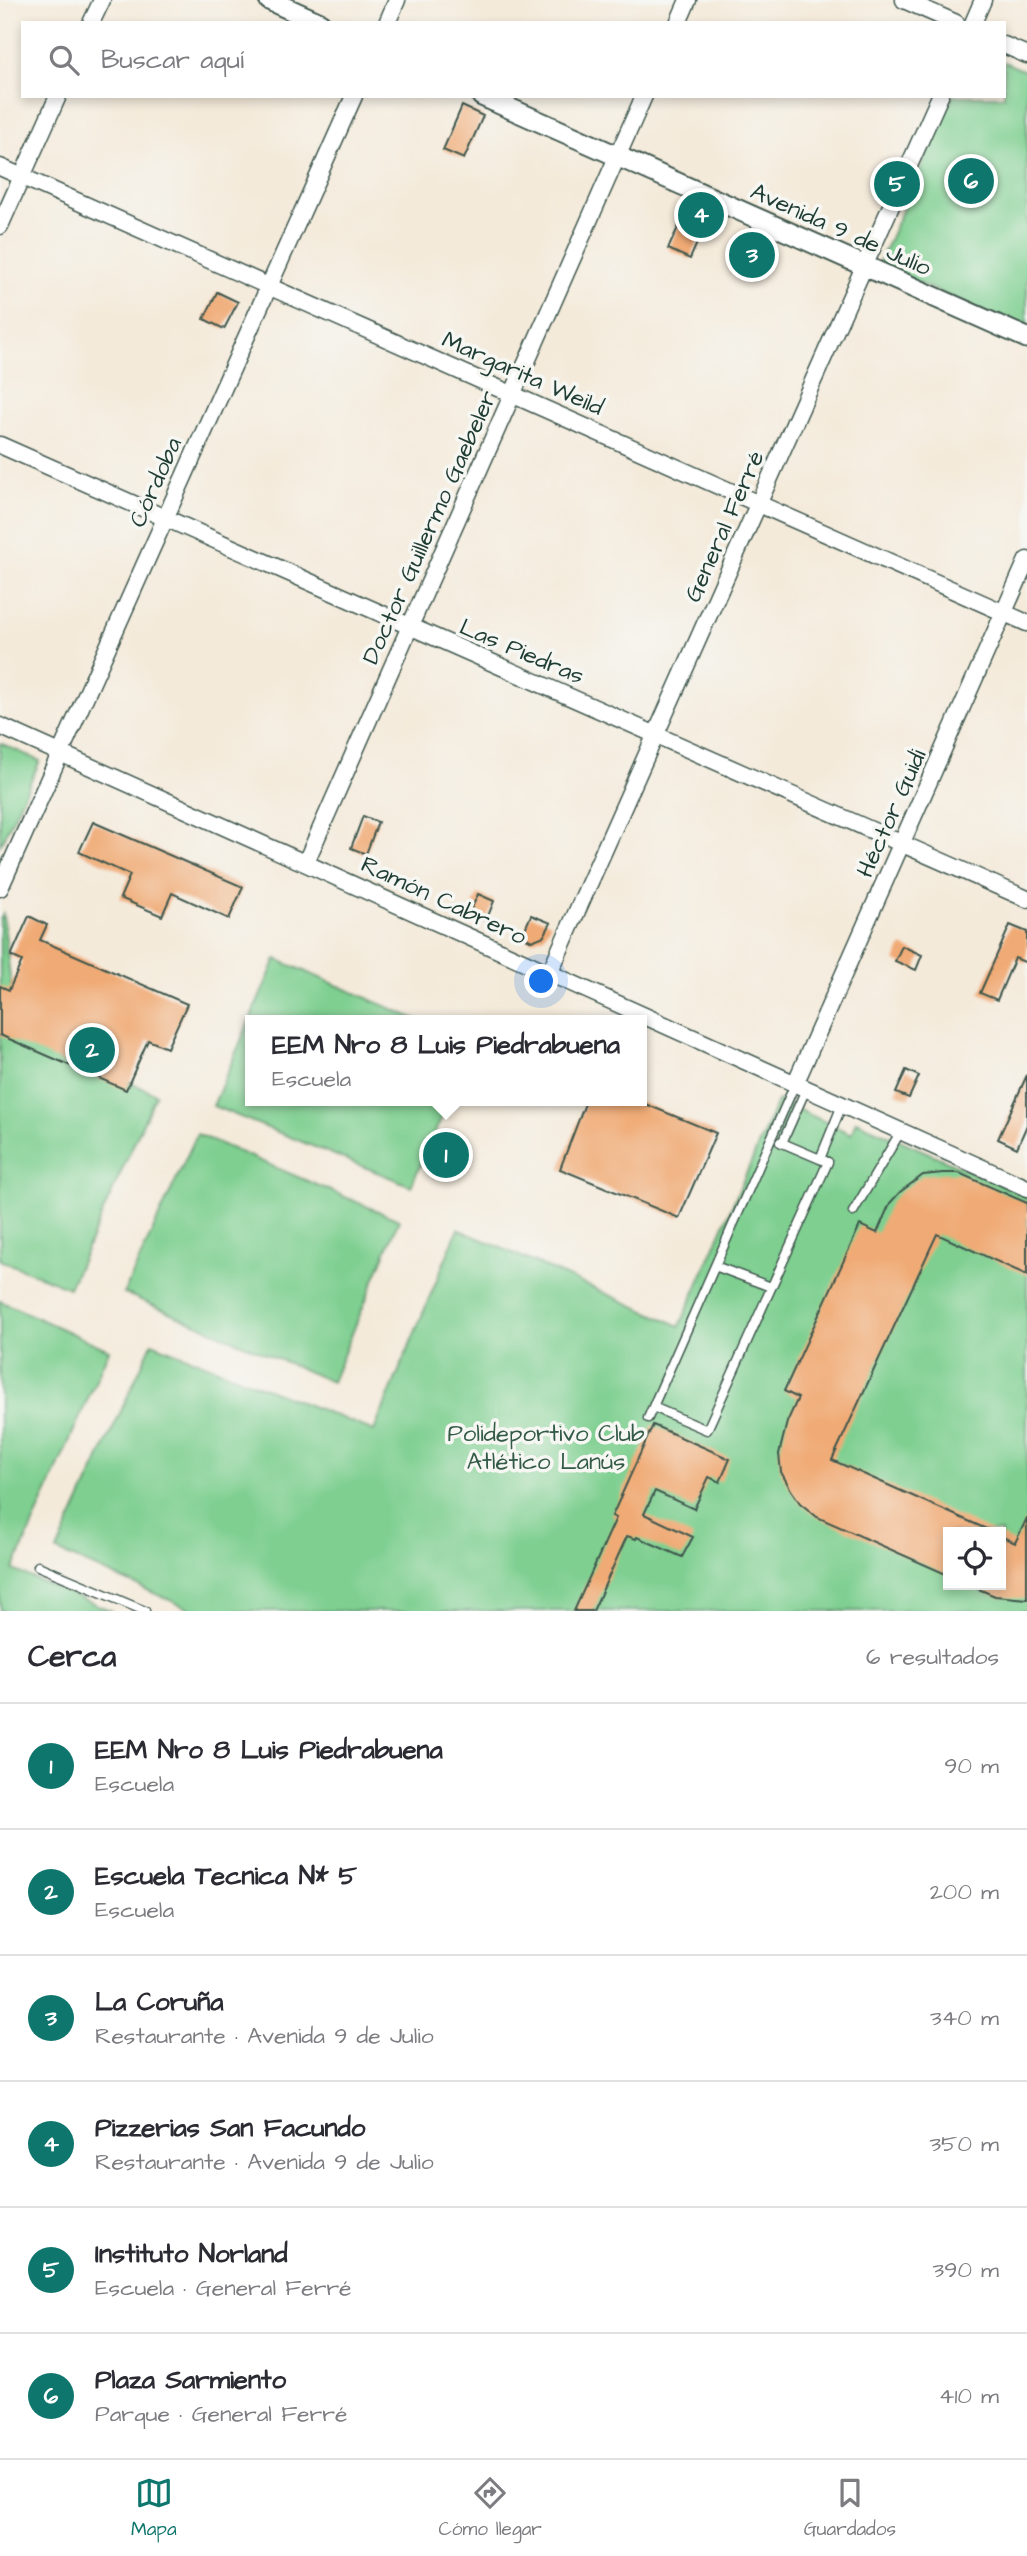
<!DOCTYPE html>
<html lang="es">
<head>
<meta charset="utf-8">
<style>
	body { margin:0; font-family:"Architects Daughter",sans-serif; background:#f7f7f7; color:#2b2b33 }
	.controls { position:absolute; right:21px; bottom:21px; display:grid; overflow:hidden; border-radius:0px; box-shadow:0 4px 10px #0003 }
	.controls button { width:63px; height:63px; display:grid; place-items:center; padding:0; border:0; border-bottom:2px solid #e1e1e2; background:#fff; color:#2b2b33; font:35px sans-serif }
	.you { position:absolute; left:542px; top:982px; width:24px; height:24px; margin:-18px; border:5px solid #fff; border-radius:50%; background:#1a73e8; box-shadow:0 0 0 10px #1a73e833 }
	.badge { display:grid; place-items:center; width:46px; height:46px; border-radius:50%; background:#0f766e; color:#fff; font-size:23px; font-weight:700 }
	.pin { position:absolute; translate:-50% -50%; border:4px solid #fff; box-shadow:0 2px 7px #0006 }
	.popup { position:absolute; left:245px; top:1015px; width:402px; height:91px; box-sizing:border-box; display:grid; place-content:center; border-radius:0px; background:#fff; filter:drop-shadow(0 2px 5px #0005); font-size:23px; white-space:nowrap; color:#7c7c81 }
	.popup b { font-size:26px; color:#2b2b33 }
	.popup::after { content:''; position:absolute; left:50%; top:100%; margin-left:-14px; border:14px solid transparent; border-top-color:#fff }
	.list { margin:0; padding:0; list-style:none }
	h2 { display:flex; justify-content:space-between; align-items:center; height:91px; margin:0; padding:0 28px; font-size:30px }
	h2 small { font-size:23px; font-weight:400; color:#7c7c81 }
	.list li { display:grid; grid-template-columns:46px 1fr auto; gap:21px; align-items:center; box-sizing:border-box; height:126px; padding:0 28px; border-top:2px solid #e1e1e2 }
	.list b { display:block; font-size:26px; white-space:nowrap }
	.list p { margin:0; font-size:23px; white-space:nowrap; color:#7c7c81 }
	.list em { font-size:23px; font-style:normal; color:#7c7c81 }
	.icon { flex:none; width:38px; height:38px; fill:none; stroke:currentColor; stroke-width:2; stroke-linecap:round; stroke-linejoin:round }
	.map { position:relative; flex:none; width:1027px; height:1611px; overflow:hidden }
	.search { position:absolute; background:#fff; box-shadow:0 4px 10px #0003; left:21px; right:21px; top:21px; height:77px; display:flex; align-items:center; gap:18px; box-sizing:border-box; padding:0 24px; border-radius:0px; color:#7c7c81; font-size:26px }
	.sheet { height:847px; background:#fff }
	nav { display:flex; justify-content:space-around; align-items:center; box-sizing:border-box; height:98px; border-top:2px solid #e1e1e2; background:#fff; font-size:19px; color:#7c7c81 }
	nav a { display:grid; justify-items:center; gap:4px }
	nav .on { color:#0f766e }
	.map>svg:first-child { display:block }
</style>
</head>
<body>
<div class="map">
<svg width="1027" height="1611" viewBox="0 0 1027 1611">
	<rect width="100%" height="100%" fill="#f6f6f2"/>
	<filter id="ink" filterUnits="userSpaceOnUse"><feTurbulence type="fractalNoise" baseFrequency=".0143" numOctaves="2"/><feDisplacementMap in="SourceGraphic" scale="14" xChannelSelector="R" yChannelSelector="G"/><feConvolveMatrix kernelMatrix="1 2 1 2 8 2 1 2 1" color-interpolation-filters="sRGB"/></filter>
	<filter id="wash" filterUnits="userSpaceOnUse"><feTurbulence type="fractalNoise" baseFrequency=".00686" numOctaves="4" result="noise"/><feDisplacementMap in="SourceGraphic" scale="28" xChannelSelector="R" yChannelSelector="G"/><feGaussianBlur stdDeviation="1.57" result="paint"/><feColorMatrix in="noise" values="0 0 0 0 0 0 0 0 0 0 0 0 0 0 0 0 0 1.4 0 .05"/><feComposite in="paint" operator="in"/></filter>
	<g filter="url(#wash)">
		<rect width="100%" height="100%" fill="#f4eada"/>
		<!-- green -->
		<path fill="#7ecf90" stroke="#4e8662" stroke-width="2" fill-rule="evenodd" d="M1004 62 1027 72V331L878 265 953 96H1004Z
			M0 743 40 761 0 846Z
			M3 914 16 1032 156 1094 69 1288 0 1260V920Z
			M276 959 418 1020H250V1101H449L411 1186 213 1106Z
			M778 1100 851 1134 856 1121 1027 1196V1611H195L57 1551 152 1343 374 1431 458 1229 680 1326ZM948 1532H1001V1585H948Z
			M197 1134 399 1220 332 1382 124 1293Z
			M0 1301 109 1350 13 1570 112 1611H0Z"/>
		<g id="blocks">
			<!-- building -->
			<path fill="#f0aa74" d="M462 106 483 116 464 159 443 150Z
				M688 206 709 216 690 259 668 249Z
				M748 237 767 245 756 272 736 264Z
				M217 292 238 302 224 329 204 319Z
				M363 816 378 822 366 854 351 848Z
				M93 822 243 887 229 919 172 893 162 916 120 898 130 875 79 852Z
				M478 894 494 901 486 921 469 914Z
				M531 915 551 923 544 936 532 941 522 936Z
				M29 916 47 925 40 940 187 1004 167 1048 148 1040 126 1090 0 1035V986L9 990 22 961 11 956Z
				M1010 925 1027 932V963L1015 958 997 1000 980 993Z
				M902 946 922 955 916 970 895 961Z
				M906 1070 919 1076 909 1098 896 1093Z
				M1027 1075V1125L1017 1148 998 1139Z
				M586 1101H638L716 1133 679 1218 560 1169Z
				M943 1173H959L1027 1203V1275L937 1234 832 1460 993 1532H948V1575L817 1517 800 1503 791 1490 781 1472 779 1454 787 1422 798 1398 784 1391 860 1225 877 1233 890 1203 900 1192 923 1175Z
				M653 1425 730 1459 720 1482 709 1477 694 1509 655 1491 644 1514 693 1537 682 1557 637 1537 636 1539 627 1536 593 1611H574L616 1518 612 1516Z
				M1027 1518V1599L995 1596 969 1585H1001V1536L1015 1543Z"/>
		</g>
	</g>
	<g filter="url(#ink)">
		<use href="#blocks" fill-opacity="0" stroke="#3f574d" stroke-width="2"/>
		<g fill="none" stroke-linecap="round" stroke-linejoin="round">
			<!-- service casing -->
			<g stroke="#3f574d" stroke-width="11">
				<path id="service" d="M780 1142 820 1159
					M782 1143 806 1089
					M853 1212 901 1131
					M715 1266 771 1287
					M653 1407 707 1430 828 1162 820 1159 842 1105
					M648 1418 795 1084
					M38 1566 145 1611"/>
			</g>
			<!-- minor casing -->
			<g stroke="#3f574d" stroke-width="19">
				<path id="minor" d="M904 0 956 23
					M91 23 102 0
					M387 23 397 0
					M678 23 688 0
					M973 23 983 0
					M1004 45 1027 55
					M0 167 1027 623
					M0 226 58 96
					M0 445 1027 899
					M0 726 1027 1188
					M306 862 644 96
					M0 888 354 96
					M549 974 940 96
					M795 1084 1027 560"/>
			</g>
			<!-- tertiary casing -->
			<g stroke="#3f574d" stroke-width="23">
				<path id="tertiary" d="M269 0 320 23
					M482 96 1027 338"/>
			</g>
			<!-- service -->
			<use href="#service" stroke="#fff" stroke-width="8"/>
			<!-- minor -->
			<use href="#minor" stroke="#fff" stroke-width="16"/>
			<!-- tertiary -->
			<use href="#tertiary" stroke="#fff" stroke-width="19"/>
		</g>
	</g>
	<g text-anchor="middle" stroke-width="7" stroke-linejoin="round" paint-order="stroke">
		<!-- street labels -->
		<g font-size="24" fill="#1f3d34" stroke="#f6f6f2">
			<text transform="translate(841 229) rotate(24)" y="8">Avenida 9 de Julio</text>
			<text transform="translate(523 373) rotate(24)" y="8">Margarita Weild</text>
			<text transform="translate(155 482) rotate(-66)" y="8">Córdoba</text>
			<text transform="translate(724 526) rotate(-66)" y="8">General Ferré</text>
			<text transform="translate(429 527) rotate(-66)" y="8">Doctor Guillermo Gaebeler</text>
			<text transform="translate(522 651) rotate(23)" y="8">Las Piedras</text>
			<text transform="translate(891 813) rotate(-66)" y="8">Héctor Guidi</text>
			<text transform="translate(444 900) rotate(25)" y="8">Ramón Cabrero</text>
		</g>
		<!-- park labels -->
		<g font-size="24" fill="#325a46" stroke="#f6f6f2">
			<text x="546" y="1441">Polideportivo Club<tspan x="546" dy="28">Atlético Lanús</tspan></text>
		</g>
	</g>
</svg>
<div class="controls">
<button><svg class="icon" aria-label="locate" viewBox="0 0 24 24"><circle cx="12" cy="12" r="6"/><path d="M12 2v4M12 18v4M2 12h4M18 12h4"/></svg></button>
</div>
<div class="you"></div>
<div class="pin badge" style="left:446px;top:1155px">1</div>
<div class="popup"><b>EEM Nro 8 Luis Piedrabuena</b>Escuela</div>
<div class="pin badge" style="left:92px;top:1050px">2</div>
<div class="pin badge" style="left:752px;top:255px">3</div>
<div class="pin badge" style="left:701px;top:215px">4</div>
<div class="pin badge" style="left:897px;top:184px">5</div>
<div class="pin badge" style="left:971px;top:181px">6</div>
<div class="search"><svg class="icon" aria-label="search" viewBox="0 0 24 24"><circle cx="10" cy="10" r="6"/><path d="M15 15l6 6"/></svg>Buscar aquí</div>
</div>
<section class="sheet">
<h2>Cerca<small>6 resultados</small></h2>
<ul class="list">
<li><span class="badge">1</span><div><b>EEM Nro 8 Luis Piedrabuena</b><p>Escuela</p></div><em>90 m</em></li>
<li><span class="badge">2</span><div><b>Escuela Tecnica N* 5</b><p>Escuela</p></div><em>200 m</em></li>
<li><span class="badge">3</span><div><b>La Coruña</b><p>Restaurante · Avenida 9 de Julio</p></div><em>340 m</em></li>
<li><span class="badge">4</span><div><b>Pizzerias San Facundo</b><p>Restaurante · Avenida 9 de Julio</p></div><em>350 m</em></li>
<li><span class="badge">5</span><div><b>Instituto Norland</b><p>Escuela · General Ferré</p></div><em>390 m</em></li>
<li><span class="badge">6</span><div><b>Plaza Sarmiento</b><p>Parque · General Ferré</p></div><em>410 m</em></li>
</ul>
</section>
<nav>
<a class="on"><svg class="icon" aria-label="map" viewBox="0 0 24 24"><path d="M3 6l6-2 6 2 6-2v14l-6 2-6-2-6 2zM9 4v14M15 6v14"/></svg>Mapa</a>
<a><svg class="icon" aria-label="directions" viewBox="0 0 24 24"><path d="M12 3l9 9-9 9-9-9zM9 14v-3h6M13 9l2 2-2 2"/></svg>Cómo llegar</a>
<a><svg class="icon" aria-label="saved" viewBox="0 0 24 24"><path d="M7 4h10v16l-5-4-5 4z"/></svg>Guardados</a>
</nav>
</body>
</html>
